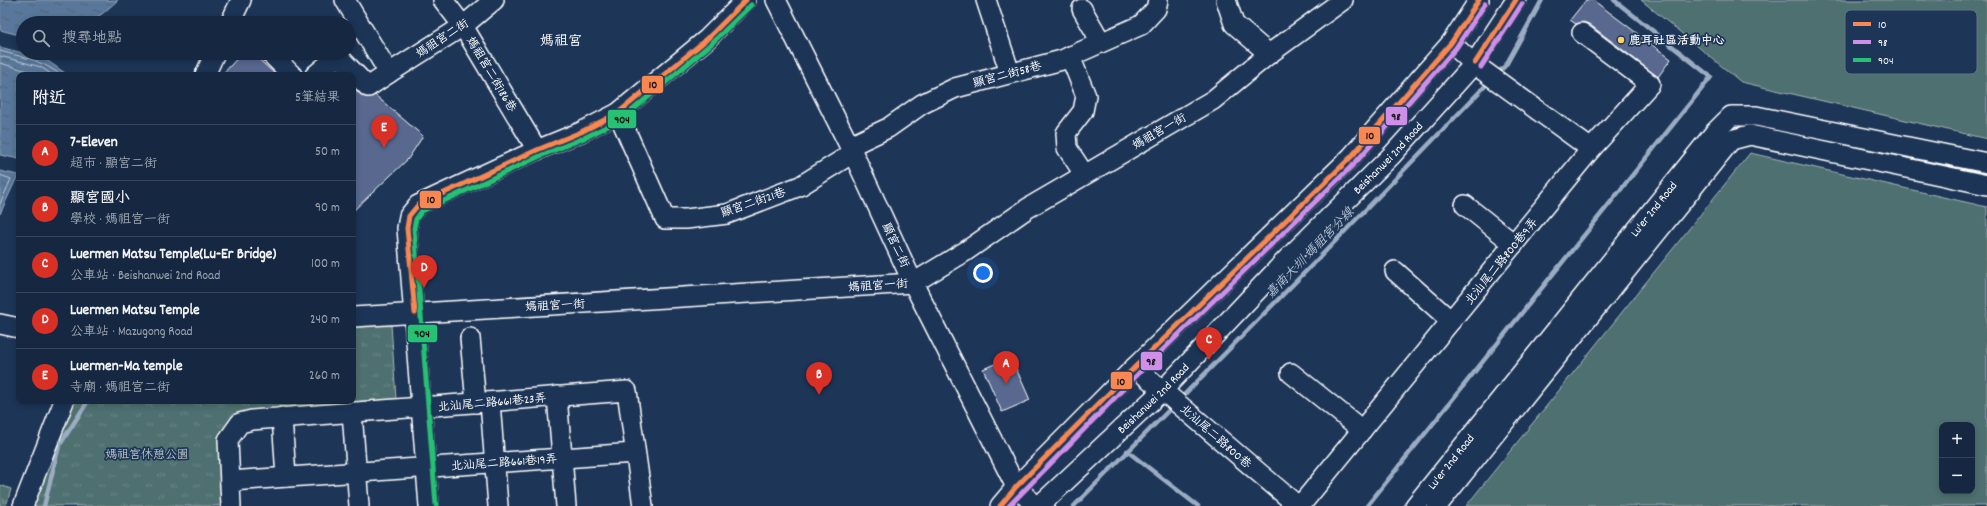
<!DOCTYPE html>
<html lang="zh-TW">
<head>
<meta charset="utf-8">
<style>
	body { margin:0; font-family:Dekko,"LXGW WenKai TC",sans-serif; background:#23344c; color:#f1f3f6 }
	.controls { position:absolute; right:12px; bottom:12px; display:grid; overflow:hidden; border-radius:8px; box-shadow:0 2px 6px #0003 }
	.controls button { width:36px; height:36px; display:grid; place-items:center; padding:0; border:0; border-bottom:1px solid #35445a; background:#162841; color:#f1f3f6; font:20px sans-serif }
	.you { position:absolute; left:983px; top:273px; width:14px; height:14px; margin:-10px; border:3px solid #fff; border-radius:50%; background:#1a73e8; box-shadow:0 0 0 6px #1a73e833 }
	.badge { display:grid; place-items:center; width:26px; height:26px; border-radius:50%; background:#d93025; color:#fff; font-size:13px; font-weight:700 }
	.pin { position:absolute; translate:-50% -33px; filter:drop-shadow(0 1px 2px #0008) }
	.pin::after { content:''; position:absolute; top:21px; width:14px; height:12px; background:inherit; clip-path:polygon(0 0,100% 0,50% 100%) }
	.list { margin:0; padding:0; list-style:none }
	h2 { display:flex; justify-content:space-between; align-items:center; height:52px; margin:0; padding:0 16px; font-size:17px }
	h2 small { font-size:13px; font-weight:400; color:#9ea6b1 }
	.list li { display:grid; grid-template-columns:26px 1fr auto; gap:12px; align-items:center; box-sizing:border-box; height:56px; padding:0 16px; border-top:1px solid #35445a }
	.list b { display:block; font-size:15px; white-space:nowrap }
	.list p { margin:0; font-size:13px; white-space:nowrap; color:#9ea6b1 }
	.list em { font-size:13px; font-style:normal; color:#9ea6b1 }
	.icon { flex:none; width:22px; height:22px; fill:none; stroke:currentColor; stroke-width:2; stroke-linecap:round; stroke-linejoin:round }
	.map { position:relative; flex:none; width:1987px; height:506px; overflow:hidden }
	.search { position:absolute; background:#162841; box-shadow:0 2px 6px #0003; left:16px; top:16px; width:340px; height:44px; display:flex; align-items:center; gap:10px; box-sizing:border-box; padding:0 14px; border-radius:22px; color:#9ea6b1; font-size:15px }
	.panel { position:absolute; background:#162841; box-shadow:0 2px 6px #0003; left:16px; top:72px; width:340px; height:332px; border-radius:8px }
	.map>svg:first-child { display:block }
</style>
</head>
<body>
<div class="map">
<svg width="1987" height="506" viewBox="0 0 1987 506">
	<defs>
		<pattern id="cemetery-stones" width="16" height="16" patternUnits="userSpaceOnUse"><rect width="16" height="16" fill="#4f6f6f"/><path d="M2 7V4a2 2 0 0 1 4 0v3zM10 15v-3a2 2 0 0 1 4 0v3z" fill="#698585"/></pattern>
		<pattern id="park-tufts" width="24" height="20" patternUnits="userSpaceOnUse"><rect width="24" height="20" fill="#4f6f6f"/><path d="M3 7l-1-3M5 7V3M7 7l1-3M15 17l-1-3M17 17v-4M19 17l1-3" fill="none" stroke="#698585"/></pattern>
		<pattern id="water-ripples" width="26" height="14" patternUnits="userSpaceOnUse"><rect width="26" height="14" fill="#59779a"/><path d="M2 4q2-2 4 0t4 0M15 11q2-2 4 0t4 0" fill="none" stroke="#526273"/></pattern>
	</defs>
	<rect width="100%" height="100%" fill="#1d3557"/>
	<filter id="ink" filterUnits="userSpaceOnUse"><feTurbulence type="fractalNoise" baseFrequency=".025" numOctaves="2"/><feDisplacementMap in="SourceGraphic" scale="8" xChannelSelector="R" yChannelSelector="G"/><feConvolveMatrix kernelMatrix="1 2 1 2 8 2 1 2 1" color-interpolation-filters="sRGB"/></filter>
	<g filter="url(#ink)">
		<!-- grass -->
		<path fill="#4f6f6f" stroke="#a7b7b7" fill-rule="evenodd" d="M1641 0H1987V139L1741 82Z
			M1750 153 1987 207V506H1466ZM1942 425H1972V491H1942Z"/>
		<!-- cemetery -->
		<path fill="url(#cemetery-stones)" stroke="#a7b7b7" d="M0 485 11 489 6 506H0Z"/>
		<!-- park -->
		<path fill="url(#park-tufts)" stroke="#a7b7b7" d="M391 324 396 399 240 416 222 434 219 446 222 506H31L69 401H353V327Z"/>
		<!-- water -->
		<path fill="url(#water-ripples)" stroke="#9badc2" d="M0 0H118L102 14 87 23H23V36L0 30Z
			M0 47 45 59 65 73 64 75H19V159L0 155Z
			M0 171 18 175 0 214Z"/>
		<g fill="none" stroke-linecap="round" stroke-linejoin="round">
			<!-- shore -->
			<path stroke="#bdc9d7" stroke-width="1" d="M0 51C25 58 39 59 61 75
				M0 56 41 67 52 75
				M0 63 42 75
				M0 175 11 179 0 204"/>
			<!-- stream -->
			<path stroke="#9badc2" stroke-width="4.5" d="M1496 75 1506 65 1542 0
				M1179 400 1316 261 1489 82
				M1127 451 1198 506
				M44 506 59 446 88 401
				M1074 506 1174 405
				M1367 506 1711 77 1614 0"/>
		</g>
		<!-- building -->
		<path fill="#58688f" stroke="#fff" d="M1586 0H1593L1671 59 1658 77 1589 24 1583 22 1576 24 1570 20Z
			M242 53H252L276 75H222Z
			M353 87 365 97 375 95 423 136 408 159 353 211Z
			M1011 357 1030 400 1002 412 983 369Z"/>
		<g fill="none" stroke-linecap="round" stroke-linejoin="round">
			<!-- minor casing -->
			<g stroke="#fff" stroke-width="22">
				<g id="minor">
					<path d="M345 0 389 73"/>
					<path d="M443 0 463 26 537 150"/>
					<path d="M776 0 853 153 913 283 1016 487 1036 506"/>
					<path d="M986 0 1010 73"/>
					<path d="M1226 0 1234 24 1269 54"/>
					<path d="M1082 9 1101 42"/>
					<path d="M230 23 241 0"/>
					<path d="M1451 43 1474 64 1591 149"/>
					<path d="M270 53 292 75"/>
					<path d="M1070 56 1086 96 1083 111 1066 133 1067 148 1084 174"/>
					<path d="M205 75 215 53"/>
					<path d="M315 75 338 56 368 87 389 73 463 26 494 0"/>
					<path d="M618 113 665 219H686L727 214 800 186 853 153"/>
					<path d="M850 146 888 128 922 104 955 88 1062 60 1141 25 1156 9 1158 0"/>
					<path d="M1465 205 1514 244"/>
					<path d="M1395 271 1451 321"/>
					<path d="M353 317 913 283 966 251 1028 208 1213 100 1269 54 1343 0"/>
					<path d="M0 324 19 328"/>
					<path d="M470 338 476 403"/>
					<path d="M1135 367 1298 506"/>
					<path d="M1291 373 1362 430"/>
					<path d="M557 396 566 506"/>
					<path d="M490 402 498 506"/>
					<path d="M352 412 359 506"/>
					<path d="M282 417 286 477"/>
					<path d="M230 481 635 453"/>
					<path d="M23 506 64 401"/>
					<path d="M231 506 228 440 240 423 252 420 627 391 643 506"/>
					<path d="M429 506 407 228 409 216 418 205 537 150 581 132 618 113 707 39 746 0"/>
					<path d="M1000 506 1016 487 1135 367 1351 157 1451 43 1479 0"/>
					<path id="s1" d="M1039 506 1163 390 1285 261 1392 155 1474 64 1516 0"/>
					<path d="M1300 506 1591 149 1650 84 1582 33"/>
					<path id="s2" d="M1415 506 1715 132 1731 116H1756L1987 163"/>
					<path d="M1437 506 1731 140 1750 135 1987 185"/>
				</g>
			</g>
			<!-- minor -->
			<use href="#minor" stroke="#1d3557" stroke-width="19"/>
			<!-- bus-1 casing -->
			<g stroke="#1d3557" stroke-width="8">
				<path id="bus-1" d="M1475 63 1516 0
					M415 313 407 228 409 216 418 205 537 150 581 132 618 113 707 39 746 0
					M1000 506 1016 487 1135 367 1351 157 1451 43 1479 0"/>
			</g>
			<!-- bus-2 casing -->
			<g stroke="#1d3557" stroke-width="8">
				<path id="bus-2" d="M1481 67 1522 4
					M1009 506 1140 372 1356 162 1456 48 1485 4"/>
			</g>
			<!-- bus-3 casing -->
			<g stroke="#1d3557" stroke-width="8">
				<path id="bus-3" d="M436 505 414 228 416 219 422 211 540 156 584 138 622 119 711 44 751 5"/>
			</g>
			<!-- bus-1 -->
			<use href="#bus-1" stroke="#f88751" stroke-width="5"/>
			<!-- bus-2 -->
			<use href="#bus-2" stroke="#ce8fe9" stroke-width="5"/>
			<!-- bus-3 -->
			<use href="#bus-3" stroke="#26c172" stroke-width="5"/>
		</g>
	</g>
	<!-- markers -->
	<circle fill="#ffd166" stroke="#1d3557" stroke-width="1.5" cx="1621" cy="40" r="4"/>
	<g text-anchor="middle" stroke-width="3.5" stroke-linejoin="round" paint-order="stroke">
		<!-- street labels -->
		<g font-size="12" fill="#fff" stroke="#1d3557">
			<text transform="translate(442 38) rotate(-33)" y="4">媽祖宮二街</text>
			<text transform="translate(492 74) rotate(59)" y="4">媽祖宮二街186巷</text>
			<text transform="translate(1007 74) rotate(-15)" y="4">顯宮二街58巷</text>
			<text transform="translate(1159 131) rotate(-30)" y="4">媽祖宮一街</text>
			<text dy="4" stroke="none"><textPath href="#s1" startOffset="493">Beishanwei 2nd Road</textPath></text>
			<text transform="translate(753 202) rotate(-19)" y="4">顯宮二街21巷</text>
			<text dy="4" stroke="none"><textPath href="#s2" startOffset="381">Lu'er 2nd Road</textPath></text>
			<text transform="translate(896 245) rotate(65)" y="4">顯宮二街</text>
			<text transform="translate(1501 261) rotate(-51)" y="4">北汕尾二路800巷9弄</text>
			<text transform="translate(878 285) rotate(-4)" y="4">媽祖宮一街</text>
			<text transform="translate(555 305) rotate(-3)" y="4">媽祖宮一街</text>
			<text dy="4" stroke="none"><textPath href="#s1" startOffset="157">Beishanwei 2nd Road</textPath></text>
			<text transform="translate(492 402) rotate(-5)" y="4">北汕尾二路661巷23弄</text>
			<text transform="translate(1216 436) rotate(41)" y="4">北汕尾二路800巷</text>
			<text dy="4" stroke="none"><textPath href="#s2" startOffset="57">Lu'er 2nd Road</textPath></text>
			<text transform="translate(504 462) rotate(-4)" y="4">北汕尾二路661巷19弄</text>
		</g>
		<!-- poi labels -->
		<g font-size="12" font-weight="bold" fill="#fff" stroke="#1d3557" text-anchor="start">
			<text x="1629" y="44">鹿耳社區活動中心</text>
		</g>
		<!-- park labels -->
		<g font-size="12" fill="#b9c5c5" stroke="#1d3557">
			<text x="147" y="458">媽祖宮休憩公園</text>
		</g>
		<!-- water labels -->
		<g font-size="13" font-style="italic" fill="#b4c2d2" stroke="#1d3557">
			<text transform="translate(1309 252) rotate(-46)" y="5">嘉南大圳 媽祖宮分線</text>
		</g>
		<!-- quarter labels -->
		<g font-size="14" fill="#fff" stroke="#1d3557">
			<text x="561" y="45">媽祖宮</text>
		</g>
	</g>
	<!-- legend -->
	<rect x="1845" y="10" width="132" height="64" rx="6" fill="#1d3557" stroke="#617289" stroke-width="1"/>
	<rect x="1853" y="22" width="18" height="4" fill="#f88751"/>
	<rect x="1853" y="40" width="18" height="4" fill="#ce8fe9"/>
	<rect x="1853" y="58" width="18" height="4" fill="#26c172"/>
	<g font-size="11" fill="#fff">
		<text x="1878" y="28">10</text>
		<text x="1878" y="46">98</text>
		<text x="1878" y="64">904</text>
	</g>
	<g stroke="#1d3557" stroke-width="1.5">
		<rect x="641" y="75" width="23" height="19" rx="4" fill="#f88751"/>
		<rect x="1385" y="106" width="23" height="20" rx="4" fill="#ce8fe9"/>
		<rect x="607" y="109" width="30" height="20" rx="4" fill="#26c172"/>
		<rect x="1358" y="126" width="23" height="19" rx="4" fill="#f88751"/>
		<rect x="419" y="190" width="23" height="19" rx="4" fill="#f88751"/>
		<rect x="407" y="324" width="31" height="19" rx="4" fill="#26c172"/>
		<rect x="1140" y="351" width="23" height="20" rx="4" fill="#ce8fe9"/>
		<rect x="1110" y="371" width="23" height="19" rx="4" fill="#f88751"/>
	</g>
	<g font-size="11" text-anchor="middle" font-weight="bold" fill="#111">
		<text x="653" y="88">10</text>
		<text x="1396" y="120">98</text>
		<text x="622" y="123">904</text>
		<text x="1370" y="139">10</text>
		<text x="431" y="203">10</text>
		<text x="422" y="337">904</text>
		<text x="1151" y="365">98</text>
		<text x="1121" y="385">10</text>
	</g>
</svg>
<div class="controls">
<button>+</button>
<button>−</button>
</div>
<div class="you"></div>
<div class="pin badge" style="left:1006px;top:384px">A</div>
<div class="pin badge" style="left:819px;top:395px">B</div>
<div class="pin badge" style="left:1209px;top:360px">C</div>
<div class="pin badge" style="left:424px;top:288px">D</div>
<div class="pin badge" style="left:384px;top:148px">E</div>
<div class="search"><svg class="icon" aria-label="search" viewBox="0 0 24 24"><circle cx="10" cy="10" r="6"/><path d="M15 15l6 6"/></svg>搜尋地點</div>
<section class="panel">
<h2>附近<small>5筆結果</small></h2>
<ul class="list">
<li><span class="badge">A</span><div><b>7-Eleven</b><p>超市 · 顯宮二街</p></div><em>50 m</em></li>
<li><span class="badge">B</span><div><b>顯宮國小</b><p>學校 · 媽祖宮一街</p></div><em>90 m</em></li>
<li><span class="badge">C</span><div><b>Luermen Matsu Temple(Lu-Er Bridge)</b><p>公車站 · Beishanwei 2nd Road</p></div><em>100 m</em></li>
<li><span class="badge">D</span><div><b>Luermen Matsu Temple</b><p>公車站 · Mazugong Road</p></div><em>240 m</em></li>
<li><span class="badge">E</span><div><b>Luermen-Ma temple</b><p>寺廟 · 媽祖宮二街</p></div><em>260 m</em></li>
</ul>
</section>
</div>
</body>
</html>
